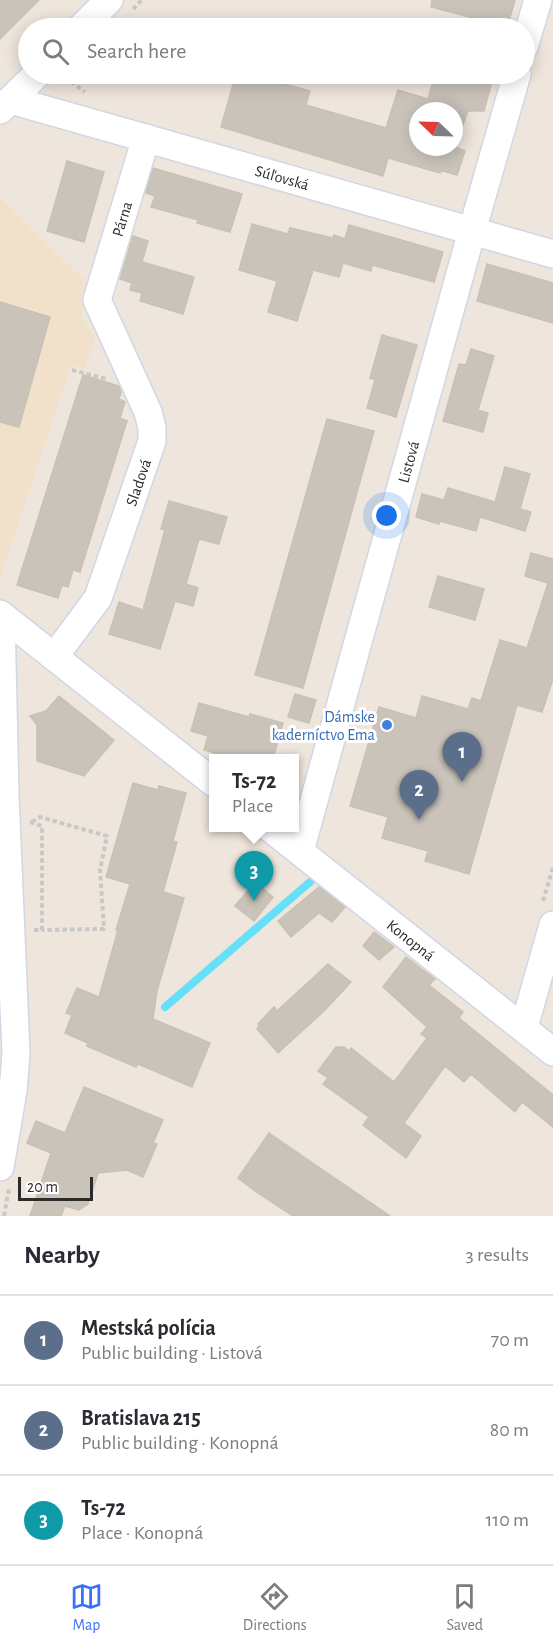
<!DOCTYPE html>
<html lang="en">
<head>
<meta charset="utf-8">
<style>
	body { margin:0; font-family:"Alegreya Sans",sans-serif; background:#f2f2f3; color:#2b2b33 }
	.compass { position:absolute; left:409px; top:102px; width:54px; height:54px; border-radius:50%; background:#fff; box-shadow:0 3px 15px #0003; rotate:293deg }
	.scale { position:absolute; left:18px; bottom:15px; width:75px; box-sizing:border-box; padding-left:6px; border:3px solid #2b2b2b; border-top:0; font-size:16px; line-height:21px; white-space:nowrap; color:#2b2b2b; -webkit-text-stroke:4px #fff; paint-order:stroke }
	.you { position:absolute; left:387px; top:516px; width:21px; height:21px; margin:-15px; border:4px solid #fff; border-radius:50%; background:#1a73e8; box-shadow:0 0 0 9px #1a73e833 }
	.badge { display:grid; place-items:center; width:39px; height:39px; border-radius:50%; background:#386fff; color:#fff; font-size:20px; font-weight:700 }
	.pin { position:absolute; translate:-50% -50px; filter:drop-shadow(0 2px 3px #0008) }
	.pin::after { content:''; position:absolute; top:32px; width:21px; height:18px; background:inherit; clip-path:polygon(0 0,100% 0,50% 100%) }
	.popup { position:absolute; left:209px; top:754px; width:90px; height:78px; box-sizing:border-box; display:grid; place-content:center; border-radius:0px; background:#fff; filter:drop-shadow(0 2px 4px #0005); font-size:20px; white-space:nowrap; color:#7c7c81 }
	.popup b { font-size:22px; color:#2b2b33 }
	.popup::after { content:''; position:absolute; left:50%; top:100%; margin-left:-12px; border:12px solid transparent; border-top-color:#fff }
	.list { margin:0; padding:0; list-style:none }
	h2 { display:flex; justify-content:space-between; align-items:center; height:78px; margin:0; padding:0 24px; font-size:26px }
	h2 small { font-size:20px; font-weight:400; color:#7c7c81 }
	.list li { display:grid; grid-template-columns:39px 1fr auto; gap:18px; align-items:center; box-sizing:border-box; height:90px; padding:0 24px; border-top:2px solid #e1e1e2 }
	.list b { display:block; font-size:22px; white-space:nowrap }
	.list p { margin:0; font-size:20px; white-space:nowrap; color:#7c7c81 }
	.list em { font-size:20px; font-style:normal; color:#7c7c81 }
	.icon { flex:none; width:33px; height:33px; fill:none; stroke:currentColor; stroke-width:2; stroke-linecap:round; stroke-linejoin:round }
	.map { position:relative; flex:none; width:553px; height:1216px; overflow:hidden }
	.search { position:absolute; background:#fff; box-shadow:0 3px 15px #0003; left:18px; right:18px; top:18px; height:66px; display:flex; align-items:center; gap:15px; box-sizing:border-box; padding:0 21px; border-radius:33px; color:#7c7c81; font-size:22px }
	.sheet { height:348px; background:#fff }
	nav { display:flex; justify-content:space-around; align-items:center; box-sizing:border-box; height:84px; border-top:2px solid #e1e1e2; background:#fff; font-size:16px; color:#7c7c81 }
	nav a { display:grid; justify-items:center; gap:3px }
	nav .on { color:#386fff }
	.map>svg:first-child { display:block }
</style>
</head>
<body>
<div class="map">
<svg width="553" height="1216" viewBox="0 0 553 1216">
	<rect width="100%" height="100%" fill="#eee5dc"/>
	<!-- education -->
	<path fill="#f1e1ca" d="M0 197 89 285 81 315 95 337 85 368 71 364 0 579Z"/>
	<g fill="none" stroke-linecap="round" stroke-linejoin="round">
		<!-- stream -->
		<path stroke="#66e0f9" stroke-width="8" d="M165 1007 310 882"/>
	</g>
	<!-- building -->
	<path fill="#c9c3ba" stroke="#cac1b5" stroke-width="1.5" fill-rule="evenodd" d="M0 0H39L0 39Z
		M432 0H515L507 28H474L477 19 431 7Z
		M236 74H248L310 91 306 105 386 128 398 90 428 99 435 74H494L484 111H468L455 147 465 151 457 175 440 170V173L388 158 383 176 221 127ZM418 111H454V147H418Z
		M67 161 104 172 84 242 47 231Z
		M153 168 242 194 230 232 197 223 198 220 151 207 155 196 146 193Z
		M252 224 288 234 290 228 333 238 334 235 345 239 349 225 443 252 434 282 372 265 371 271 343 263 339 277 313 270 297 321 268 312 277 281 239 270Z
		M133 236 148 241 142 262 194 277 183 314 140 301 142 293 130 290 132 283 120 279Z
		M487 264 553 283V323L477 301Z
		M0 302 50 317 19 427 0 422Z
		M382 335 417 345 396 417 367 408 375 380 370 378Z
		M471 349 494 356 478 410 488 413 483 432 443 421 459 364 466 365Z
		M83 375 119 386 121 392 119 399 125 402 120 418 127 421 80 572 73 570 68 587 62 585 58 598 17 585Z
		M327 419 374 431 303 688 255 675Z
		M505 467 530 474 520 509 531 512 525 531 480 517 476 531 440 521 439 524 416 517 422 494 444 500 448 488 495 502Z
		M169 501 227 517 219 544 199 539 186 584 198 588 193 606 175 601 160 649 109 634 119 602 143 610 165 530 161 529Z
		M531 553 553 559V679L542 712 517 705 469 874 425 861 428 851 382 838 388 817 350 806 379 707 416 718 422 696 468 709 472 698 481 701 500 640 527 648 548 583 525 576Z
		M438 576 484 589 475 620 429 607Z
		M295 694 316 700 309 723 288 717Z
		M59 696 114 740 84 776 37 761V725L30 716 46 711Z
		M199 703 249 717 250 714 283 723 273 759H235L204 750 208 736 191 731Z
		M133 783 158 790 159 786 186 793 173 841 177 842 163 892 184 898 157 991 153 1019 210 1043 192 1087 138 1064 136 1067 87 1046 88 1043 65 1033 72 1015 66 1013 77 988 99 997 118 930H116L130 884 106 877Z
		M255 882 273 897 254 921 235 906Z
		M319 887 345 907 332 922 319 913 291 937 278 921Z
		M374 932 394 947 379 960 363 946Z
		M406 957 435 979 429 985 463 1012 459 1018 553 1095V1127L522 1102 515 1112 471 1074 464 1082 445 1066 404 1123 421 1136 406 1158 363 1125 369 1117 323 1084 328 1078 318 1071 336 1047H344L349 1051 351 1048 394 1082 427 1038 421 1034 427 1027 383 987Z
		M328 964 351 982 324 1011 278 1053 257 1029 259 1026 258 1024 274 1007 277 1011Z
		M84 1087 163 1120 153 1143 157 1144 143 1177 127 1170 98 1173 88 1204 79 1210 65 1206 61 1216H30L51 1153 27 1143 36 1121 65 1133Z
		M269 1133 342 1183 390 1216H293L258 1193 238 1178Z"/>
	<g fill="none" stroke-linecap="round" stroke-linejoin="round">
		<!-- street casing -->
		<g stroke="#d1d7e5" stroke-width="30">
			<g id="street">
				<path d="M81 28 109 0"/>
				<path d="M524 47 538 0"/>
				<path id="s1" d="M11 100 553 254"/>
				<path d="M0 110 37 74"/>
				<path d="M0 614 214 783"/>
				<path id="s2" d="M54 657 98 598 152 441V428L148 412 97 300 146 138"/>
				<path id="s3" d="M270 828 553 1052"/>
				<path id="s4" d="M300 851 472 231 517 74"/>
				<path d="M524 1027 553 925"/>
				<path d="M0 1167 13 1091 16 1053 5 795 1 615"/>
			</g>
		</g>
		<!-- path -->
		<path stroke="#c8c8c8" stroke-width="4" stroke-dasharray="4.5 3" stroke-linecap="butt" d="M133 9 142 0
			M69 74 74 84 85 92
			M72 370 106 379
			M30 822 42 826V930H34
			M32 822 40 817 107 836 100 870 104 929 42 930
			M543 901 553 867
			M4 1216 9 1189"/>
		<!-- street -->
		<use href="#street" stroke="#fff" stroke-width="27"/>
	</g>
	<!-- markers -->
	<circle fill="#3f7fe0" stroke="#fff" stroke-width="2" cx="387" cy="725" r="6"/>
	<g text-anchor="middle" stroke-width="6" stroke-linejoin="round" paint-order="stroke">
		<!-- street labels -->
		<g font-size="16" fill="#2b2b2b" stroke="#fff">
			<text dy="6" stroke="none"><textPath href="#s1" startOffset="282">Súľovská</textPath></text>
			<text dy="6" stroke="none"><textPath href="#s2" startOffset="477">Párna</textPath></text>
			<text dy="6" stroke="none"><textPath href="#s4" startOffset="404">Listová</textPath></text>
			<text dy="6" stroke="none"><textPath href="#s2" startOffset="196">Sladová</textPath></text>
			<text dy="6" stroke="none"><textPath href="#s3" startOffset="180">Konopná</textPath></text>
		</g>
		<!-- shop labels -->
		<g font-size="16" fill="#366cbe" stroke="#fff" text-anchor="end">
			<text x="375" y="722">Dámske<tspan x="375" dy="18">kaderníctvo Ema</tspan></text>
		</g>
	</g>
</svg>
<svg class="compass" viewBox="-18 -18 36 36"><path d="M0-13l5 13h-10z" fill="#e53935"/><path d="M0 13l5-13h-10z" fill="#7c7c81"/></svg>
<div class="scale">20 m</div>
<div class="you"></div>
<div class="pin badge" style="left:462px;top:782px;background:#5c6f8a">1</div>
<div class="pin badge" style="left:419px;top:820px;background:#5c6f8a">2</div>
<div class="pin badge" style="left:254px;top:901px;background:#0f9aa8">3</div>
<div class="popup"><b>Ts-72</b>Place</div>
<div class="search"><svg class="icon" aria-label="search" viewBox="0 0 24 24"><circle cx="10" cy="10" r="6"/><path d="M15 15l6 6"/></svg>Search here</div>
</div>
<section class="sheet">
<h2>Nearby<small>3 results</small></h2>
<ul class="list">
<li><span class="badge" style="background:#5c6f8a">1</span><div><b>Mestská polícia</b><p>Public building · Listová</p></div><em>70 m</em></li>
<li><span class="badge" style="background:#5c6f8a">2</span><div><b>Bratislava 215</b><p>Public building · Konopná</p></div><em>80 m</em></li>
<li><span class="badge" style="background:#0f9aa8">3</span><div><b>Ts-72</b><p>Place · Konopná</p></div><em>110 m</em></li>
</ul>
</section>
<nav>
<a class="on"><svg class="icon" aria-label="map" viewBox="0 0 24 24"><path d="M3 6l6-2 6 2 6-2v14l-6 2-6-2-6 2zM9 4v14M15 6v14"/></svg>Map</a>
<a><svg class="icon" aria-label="directions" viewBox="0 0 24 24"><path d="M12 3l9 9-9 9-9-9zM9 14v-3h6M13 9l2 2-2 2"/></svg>Directions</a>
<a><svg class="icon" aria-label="saved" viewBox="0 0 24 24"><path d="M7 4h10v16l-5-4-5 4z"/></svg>Saved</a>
</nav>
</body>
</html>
